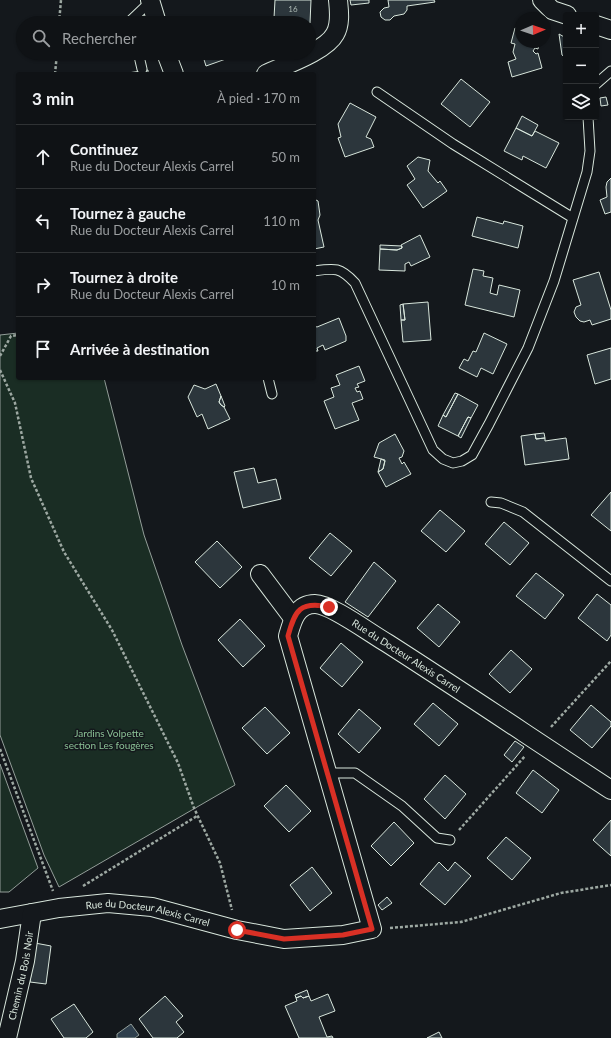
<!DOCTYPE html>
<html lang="fr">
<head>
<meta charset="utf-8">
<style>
	body { margin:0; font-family:Lato,sans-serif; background:#1d2022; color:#f1f3f6 }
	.controls { position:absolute; right:12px; top:12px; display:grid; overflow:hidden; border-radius:4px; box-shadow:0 1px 3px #0004 }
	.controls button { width:36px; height:36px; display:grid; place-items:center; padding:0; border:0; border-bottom:1px solid #2f3234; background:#0f1215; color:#f1f3f6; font:20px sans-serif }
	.compass { position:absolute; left:515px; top:12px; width:36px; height:36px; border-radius:50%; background:#0f1215; box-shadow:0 1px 3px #0004; rotate:88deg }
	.stop { position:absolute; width:12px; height:12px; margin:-9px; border:3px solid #d93025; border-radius:50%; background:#fff }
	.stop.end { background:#d93025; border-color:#fff; box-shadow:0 1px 4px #0008 }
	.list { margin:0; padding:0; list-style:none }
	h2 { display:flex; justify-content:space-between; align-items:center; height:52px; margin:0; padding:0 16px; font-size:17px }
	h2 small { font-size:13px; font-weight:400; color:#9b9ea0 }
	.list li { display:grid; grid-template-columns:26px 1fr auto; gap:12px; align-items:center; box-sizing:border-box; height:64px; padding:0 16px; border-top:1px solid #2f3234 }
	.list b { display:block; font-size:15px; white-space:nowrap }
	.list p { margin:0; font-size:13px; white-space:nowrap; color:#9b9ea0 }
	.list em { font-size:13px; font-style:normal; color:#9b9ea0 }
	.icon { flex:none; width:22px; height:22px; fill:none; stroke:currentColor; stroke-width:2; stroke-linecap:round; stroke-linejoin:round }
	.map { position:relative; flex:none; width:611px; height:1038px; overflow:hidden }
	.search { position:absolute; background:#0f1215; box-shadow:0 1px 3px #0004; left:16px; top:16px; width:300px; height:44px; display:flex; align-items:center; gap:10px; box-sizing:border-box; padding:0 14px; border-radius:22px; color:#9b9ea0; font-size:15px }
	.panel { position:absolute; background:#0f1215; box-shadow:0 1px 3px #0004; left:16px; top:72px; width:300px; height:308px; border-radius:4px }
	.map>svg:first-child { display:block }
</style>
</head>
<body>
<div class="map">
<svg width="611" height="1038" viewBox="0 0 611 1038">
	<rect width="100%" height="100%" fill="#14181c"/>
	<!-- green -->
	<path fill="#1a2d24" stroke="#939e99" d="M18 333V378H104L144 535 182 645 235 785 59 887 44 855 0 735V335Z
		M0 764 38 868 9 892H0Z"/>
	<!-- water -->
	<path fill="#2f3f4d" stroke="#939e99" d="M131 1024 139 1035 135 1038H117V1034Z"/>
	<!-- building -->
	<path fill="#2c363c" stroke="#d8e6dc" d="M275 0H311L310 23H299V18H274Z
		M350 0H369V3L351 5Z
		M388 0H434L435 2 407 6V10L404 14 394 16 390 20H385L381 17 380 12 384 8 389 7Z
		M515 28 521 29V42H539L538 49 535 48 533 51 536 54 538 53 542 68 512 77 508 62 516 59 513 52 515 44 511 43Z
		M559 34 566 38V58L562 55Z
		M202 53H240V54L206 66Z
		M148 70V74H121Z
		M461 79 490 102 470 127 441 104Z
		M606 97 608 105 601 106 600 98Z
		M350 103 376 117 366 137 371 139 374 147 345 157 338 138 341 137 338 124Z
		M522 116 538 125 532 136 516 128Z
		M516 128 532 136 535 131 559 143 546 168 523 156 522 160 504 151Z
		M418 157 430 160 428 171 438 183 440 181 447 191 423 208 407 185 415 179 407 166Z
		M611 178V212L605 214 600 200 607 197 606 187 607 182Z
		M314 199 318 201 320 215 318 220 324 247 314 249Z
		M477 217 503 224 504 221 523 226 518 248 472 236Z
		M420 235 430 257 411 266 409 262 405 264V271L379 270 380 249 397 250 402 248 401 245Z
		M380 245 402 246V248L397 250 380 249Z
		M473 269 484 271 483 276 493 278 490 293 497 295 499 285 520 290 514 317 465 305Z
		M599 272 611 310V319L592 325 590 320 584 322 580 321 576 317 574 312 576 307 581 305 573 280Z
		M428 302 431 340 403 342 401 320H405L403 304Z
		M403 304 405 320H401L400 305Z
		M339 318 346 336V341L325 350 323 345 317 348 318 351H314V326L317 327Z
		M484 333 507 344 493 374 481 368 477 377 459 368 464 359 468 361 473 351 476 352Z
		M611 348V379L595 384 587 355Z
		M359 366 365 381 357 384 359 387 355 388 357 392 360 391 363 399 352 403 359 420 335 429 324 401 334 397 331 388 340 385 336 375Z
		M216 384 221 396 219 402 221 405 224 407 230 419 208 429 202 414 197 417 188 397 194 385 205 389Z
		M455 393 458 394 446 417 443 415Z
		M458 394 478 405 471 418 468 417 458 436 438 426 443 415 446 417Z
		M221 396 225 406 224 407 221 405 219 402Z
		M468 417 471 418 461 438 458 436Z
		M544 433 545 438 536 439 535 434Z
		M395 434 404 451 402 457 399 458 402 464 404 462 411 474 386 487 378 472 383 469 385 460 374 457 379 443Z
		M535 434 536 439 545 438V441L566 438 569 459 525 465 521 436Z
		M381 459 385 461 383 469 378 472Z
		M254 468 258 483 276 479 281 499 243 508 234 472Z
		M611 492V531L591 515Z
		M440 510 465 531 446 552 421 531Z
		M504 522 529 543 510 565 485 544Z
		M330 533 352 551 331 576 309 558Z
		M217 541 242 567 220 588 195 562Z
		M374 562 396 581 368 617 345 602Z
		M536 573 564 595 545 619 516 596Z
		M597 594 611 605V635L607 641 578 618Z
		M438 604 460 622 439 647 417 628Z
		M240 619 265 646 243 667 218 640Z
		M341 643 363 662 342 687 320 668Z
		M511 650 532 669 510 693 489 674Z
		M433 703 458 724 439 746 414 724Z
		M591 705 611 722V726L592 748 570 730Z
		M265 707 290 733 267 754 242 728Z
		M359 709 381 728 359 753 338 734Z
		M515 741 524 747 512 762 504 755Z
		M533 770 559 790 542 813 516 793Z
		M445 775 466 794 445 819 424 799Z
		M286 785 311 811 289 832 264 806Z
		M611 820V856L593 840Z
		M394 822 414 843 391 866 371 846Z
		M506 837 531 858 512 880 487 858Z
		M439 862 448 871 455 862 471 876 445 905 420 884Z
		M312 867 332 893 310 911 290 885Z
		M387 897 392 903 382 910 378 905Z
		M35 943 51 946 46 984 30 982Z
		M307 990 309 996 303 998 301 996 296 998 295 995Z
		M328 994 335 1011 319 1017 327 1037 332 1036 333 1038H299L285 1006 297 1001 296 998 301 996 303 998 309 996 311 1001Z
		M165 996 183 1016 176 1022 184 1032 177 1038H153L139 1019Z
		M74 1004 93 1032 86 1038H64L51 1019Z
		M439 1032 442 1038H427Z"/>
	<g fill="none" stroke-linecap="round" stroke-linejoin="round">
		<!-- lane casing -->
		<g stroke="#d8e6dc" stroke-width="11">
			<path id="lane" d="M128 23 150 2 149 0
				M137 53 139 56 142 69
				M596 84 611 71
				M377 92 453 144 573 218
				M314 271C335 268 340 267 355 283L433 450 443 459 453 463 462 461 472 455 489 424 528 348 554 281 587 172 590 151 588 117
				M268 378 272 394
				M491 502 501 503 523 512 611 581
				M327 773H355L402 806 437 838 450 840"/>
		</g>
		<!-- street casing -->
		<g stroke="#d8e6dc" stroke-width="20">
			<g id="street">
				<path d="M150 0 157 23"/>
				<path d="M542 0 552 10 567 15"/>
				<path d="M596 25 611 30"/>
				<path d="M166 53 174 74"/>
				<path d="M266 74C285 65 326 51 335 34 341 24 339 10 338 0"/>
				<path d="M260 574 293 618"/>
				<path id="s1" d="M0 919 59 908 108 903 152 907 237 930 284 939 343 935 372 929 288 636C292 622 296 604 315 604 331 604 371 634 387 643 462 691 536 741 611 790"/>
				<path id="s2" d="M7 1038 25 961 32 913"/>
			</g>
		</g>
		<!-- path -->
		<path stroke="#9da8a2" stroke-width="2.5" stroke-dasharray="3 2" stroke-linecap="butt" d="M59 23 61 0
			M55 74 57 53
			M0 356 11 336 18 335
			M0 370 15 403 31 478 64 552 112 630 178 763 194 808 220 863 232 910
			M551 727 611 661
			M0 749 53 891
			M459 830 525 756
			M83 886 197 816
			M390 928 461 922 561 893 611 885"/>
		<!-- lane -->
		<use href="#lane" stroke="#14181c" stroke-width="9"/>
		<!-- street -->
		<use href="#street" stroke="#14181c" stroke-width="18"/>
	</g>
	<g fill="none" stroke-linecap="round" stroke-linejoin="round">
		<!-- route -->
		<path stroke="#d93025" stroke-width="5" d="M237 930 284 939 343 935 372 929 288 636C295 610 300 601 329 607"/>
	</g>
	<g text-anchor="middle" stroke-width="3" stroke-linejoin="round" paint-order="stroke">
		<!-- number labels -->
		<g font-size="8" fill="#adbab4">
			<text x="293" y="12">16</text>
		</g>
		<!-- street labels -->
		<g font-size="10" fill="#d8e6dc" stroke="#14181c">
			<text dy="4" stroke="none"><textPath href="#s1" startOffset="834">Rue du Docteur Alexis Carrel</textPath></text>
			<text dy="4" stroke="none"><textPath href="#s1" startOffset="150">Rue du Docteur Alexis Carrel</textPath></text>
			<text dy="4" stroke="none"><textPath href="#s2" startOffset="64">Chemin du Bois Noir</textPath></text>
		</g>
		<!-- park labels -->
		<g font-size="10" fill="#8ac095" stroke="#14181c">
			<text x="109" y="737">Jardins Volpette<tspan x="109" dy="12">section Les fougères</tspan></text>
		</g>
	</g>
</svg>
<div class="controls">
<button>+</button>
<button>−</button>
<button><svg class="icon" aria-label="layers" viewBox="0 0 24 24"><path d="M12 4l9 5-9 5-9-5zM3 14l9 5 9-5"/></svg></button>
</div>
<svg class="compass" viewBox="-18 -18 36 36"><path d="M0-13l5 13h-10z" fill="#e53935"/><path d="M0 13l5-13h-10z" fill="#9b9ea0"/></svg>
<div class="stop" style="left:237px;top:930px"></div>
<div class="stop end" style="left:329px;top:607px"></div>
<div class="search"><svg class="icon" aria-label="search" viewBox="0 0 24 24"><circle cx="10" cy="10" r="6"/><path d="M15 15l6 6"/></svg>Rechercher</div>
<section class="panel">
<h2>3 min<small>À pied · 170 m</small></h2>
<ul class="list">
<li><svg class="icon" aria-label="ahead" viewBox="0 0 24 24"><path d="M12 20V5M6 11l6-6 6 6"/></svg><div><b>Continuez</b><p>Rue du Docteur Alexis Carrel</p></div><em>50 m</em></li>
<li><svg class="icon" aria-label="left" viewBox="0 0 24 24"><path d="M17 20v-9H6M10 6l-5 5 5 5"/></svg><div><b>Tournez à gauche</b><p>Rue du Docteur Alexis Carrel</p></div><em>110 m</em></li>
<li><svg class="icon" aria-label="right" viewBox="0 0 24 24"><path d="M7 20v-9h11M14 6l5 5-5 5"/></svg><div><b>Tournez à droite</b><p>Rue du Docteur Alexis Carrel</p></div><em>10 m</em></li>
<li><svg class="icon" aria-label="arrive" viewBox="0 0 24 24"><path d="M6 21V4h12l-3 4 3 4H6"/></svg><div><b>Arrivée à destination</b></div></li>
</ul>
</section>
</div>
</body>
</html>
